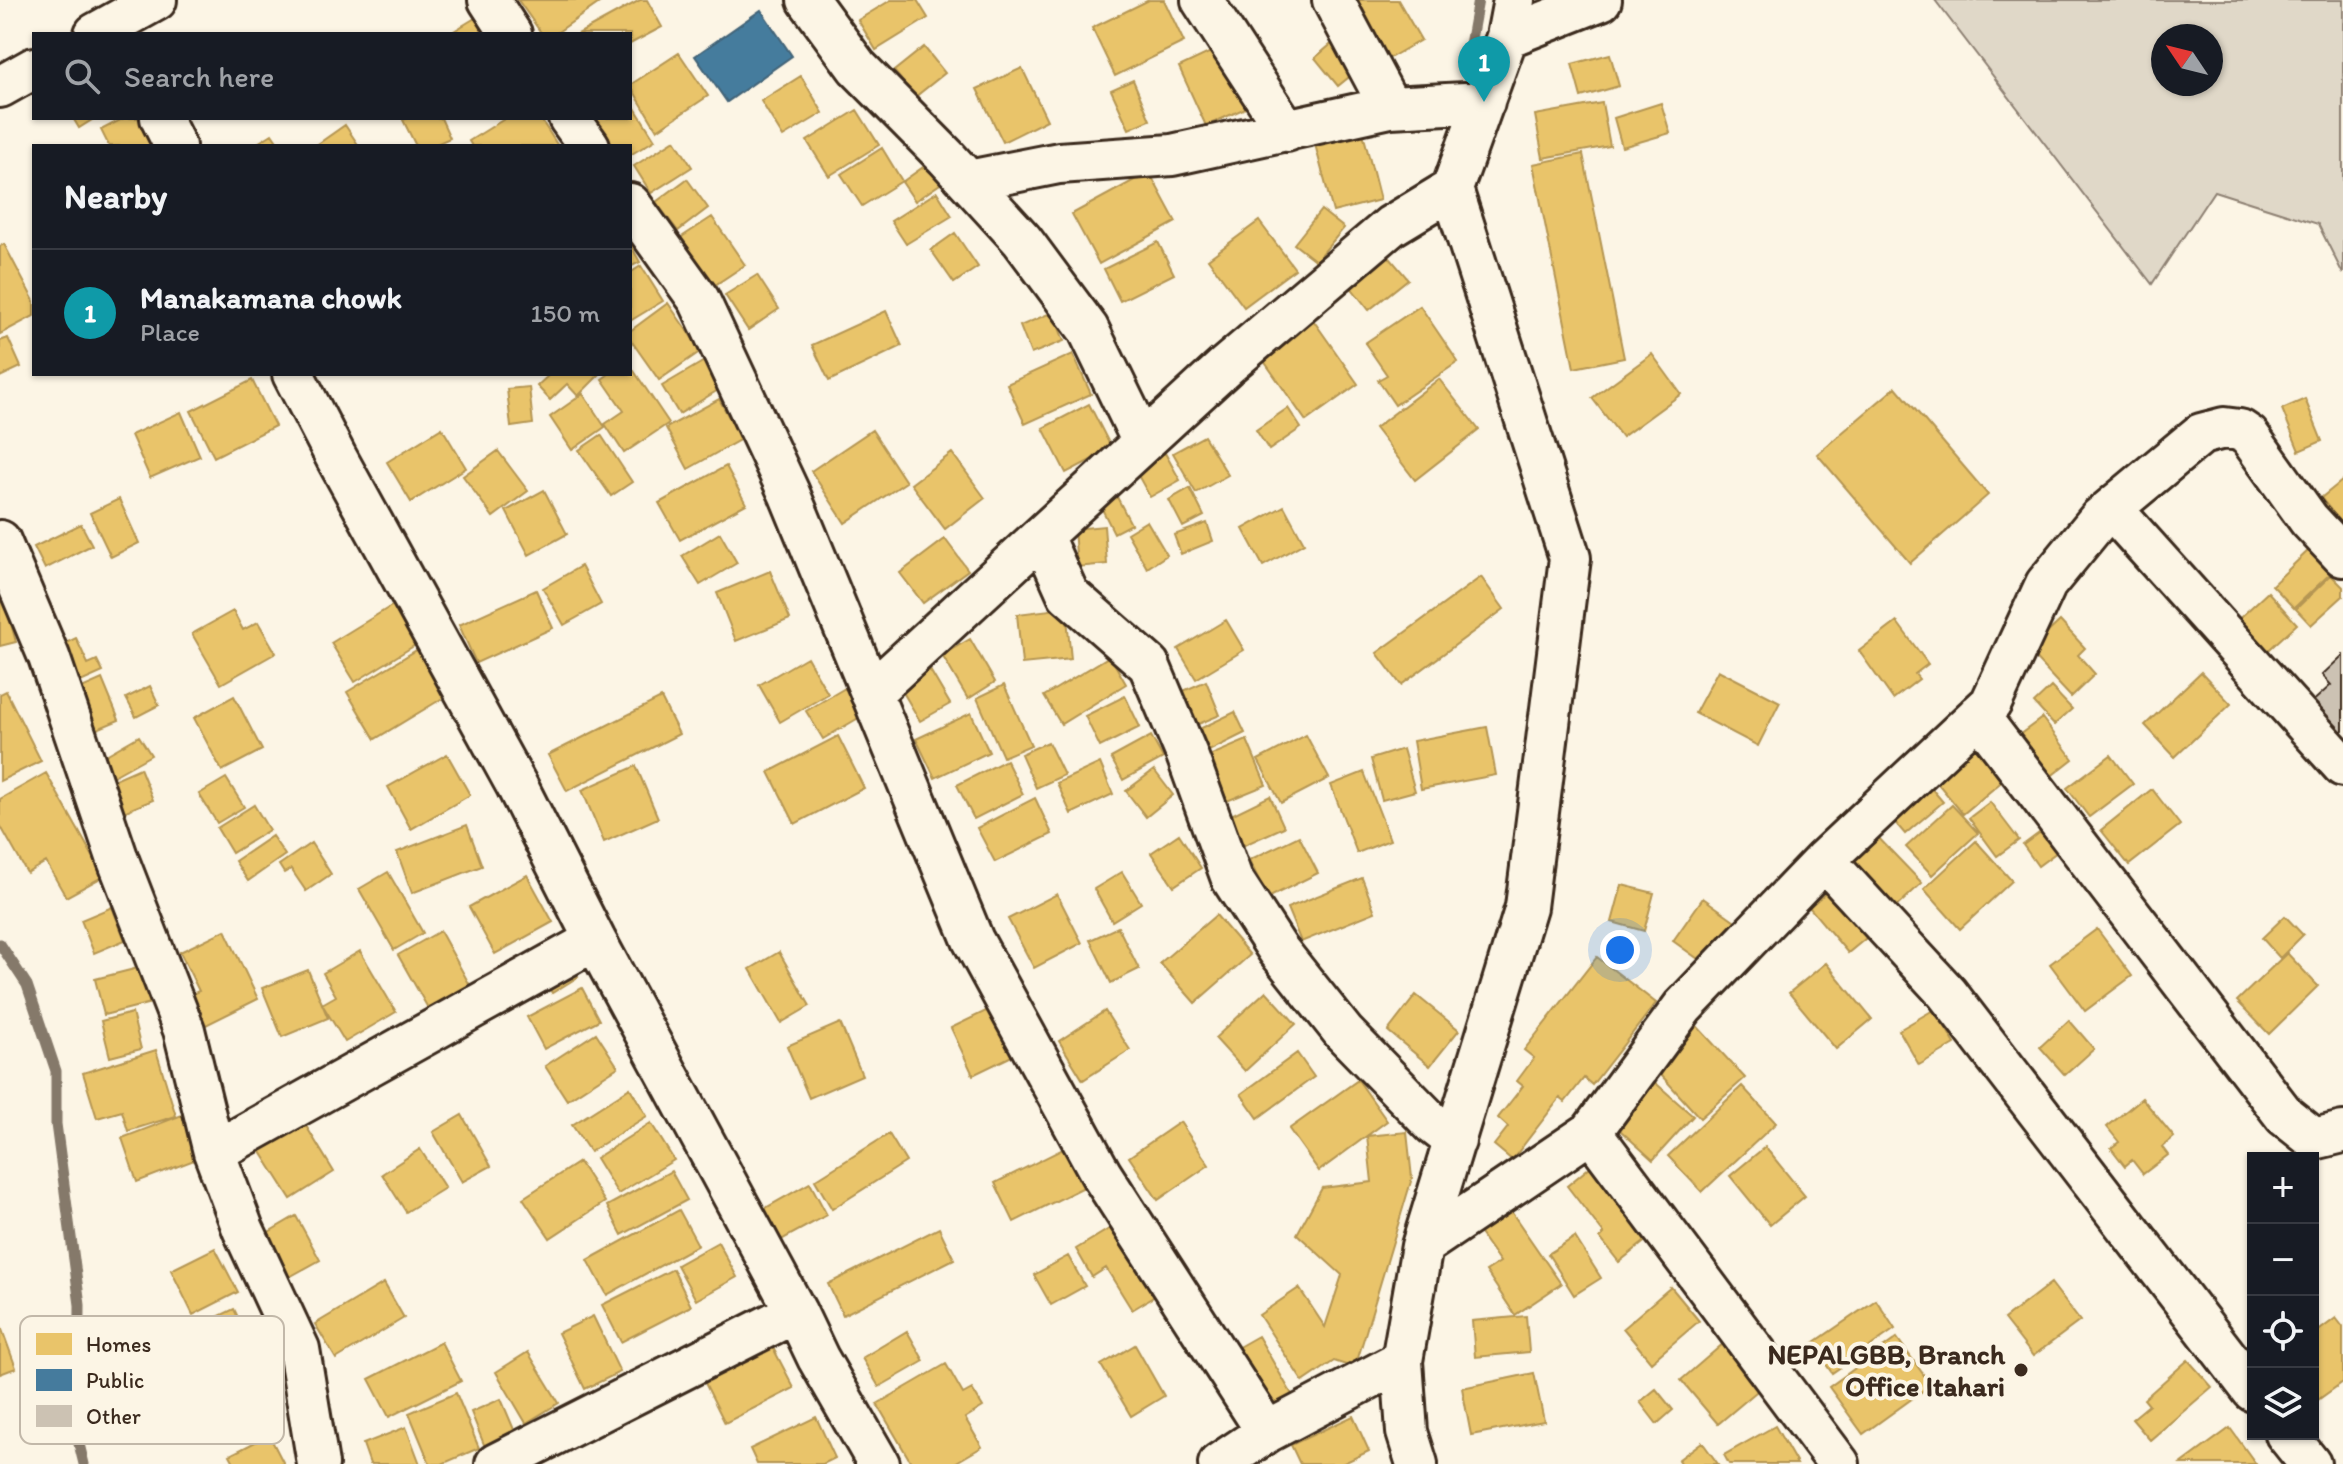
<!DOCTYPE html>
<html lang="en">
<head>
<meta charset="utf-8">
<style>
	body { margin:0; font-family:Itim,sans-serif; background:#242831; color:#f1f3f6 }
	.controls { position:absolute; right:24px; bottom:24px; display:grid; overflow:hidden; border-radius:0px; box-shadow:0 2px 6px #0004 }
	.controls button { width:72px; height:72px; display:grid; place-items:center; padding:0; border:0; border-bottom:2px solid #363941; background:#171b24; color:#f1f3f6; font:40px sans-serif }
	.compass { position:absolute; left:2151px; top:24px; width:72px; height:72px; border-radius:50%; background:#171b24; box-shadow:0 2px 6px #0004; rotate:305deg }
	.you { position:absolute; left:1620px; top:950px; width:28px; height:28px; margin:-20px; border:6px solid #fff; border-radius:50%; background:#1a73e8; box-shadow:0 0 0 12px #1a73e833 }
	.badge { display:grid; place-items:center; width:52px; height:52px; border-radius:50%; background:#d93025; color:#fff; font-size:26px; font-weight:700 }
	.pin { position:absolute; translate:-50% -66px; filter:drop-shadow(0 2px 4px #0008) }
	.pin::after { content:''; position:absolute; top:42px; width:28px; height:24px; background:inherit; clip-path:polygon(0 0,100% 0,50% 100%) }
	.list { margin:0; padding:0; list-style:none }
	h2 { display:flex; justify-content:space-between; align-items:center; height:104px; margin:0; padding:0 32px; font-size:34px }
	h2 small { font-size:26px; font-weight:400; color:#9ea1a6 }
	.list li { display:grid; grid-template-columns:52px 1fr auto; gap:24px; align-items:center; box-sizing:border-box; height:128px; padding:0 32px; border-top:2px solid #363941 }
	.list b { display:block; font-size:30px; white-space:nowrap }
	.list p { margin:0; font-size:26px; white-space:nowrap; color:#9ea1a6 }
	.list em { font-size:26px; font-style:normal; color:#9ea1a6 }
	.icon { flex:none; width:44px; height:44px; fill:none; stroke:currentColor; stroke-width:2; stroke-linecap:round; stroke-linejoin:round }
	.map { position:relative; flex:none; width:2343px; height:1464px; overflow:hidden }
	.search { position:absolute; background:#171b24; box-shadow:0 2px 6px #0004; left:32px; top:32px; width:600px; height:88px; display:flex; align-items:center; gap:20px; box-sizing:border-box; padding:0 28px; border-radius:0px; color:#9ea1a6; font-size:30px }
	.panel { position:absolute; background:#171b24; box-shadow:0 2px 6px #0004; left:32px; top:144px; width:600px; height:232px; border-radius:0px }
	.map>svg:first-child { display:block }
</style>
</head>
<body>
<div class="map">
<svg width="2343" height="1464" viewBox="0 0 2343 1464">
	<rect width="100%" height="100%" fill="#fcf5e5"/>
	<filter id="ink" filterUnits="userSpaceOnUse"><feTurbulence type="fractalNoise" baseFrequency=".0125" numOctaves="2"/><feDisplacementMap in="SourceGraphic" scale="16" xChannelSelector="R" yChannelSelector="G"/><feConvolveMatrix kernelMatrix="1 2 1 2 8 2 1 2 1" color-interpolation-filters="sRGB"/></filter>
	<g filter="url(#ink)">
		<!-- green -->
		<path fill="#e0d8c8" stroke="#8e8173" stroke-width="2" fill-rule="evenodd" d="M1935 0H2343V274L2318 224 2214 191 2152 284ZM2163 36H2211V84H2163Z"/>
		<!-- homes -->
		<path fill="#e9c46a" stroke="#b59653" stroke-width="2" d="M518 0H596L599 3 555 34H542Z
			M640 0H647L662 27 630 44V34H578Z
			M891 0H917L928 18 876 50 858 20Z
			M1149 0H1164L1184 42 1115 76 1092 28Z
			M1344 0H1398L1421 40 1381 63Z
			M475 18 485 34H449Z
			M1335 41 1359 69 1338 86 1315 58Z
			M924 47 945 73 915 97 894 71Z
			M1215 50 1226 74 1234 70 1250 106 1206 126 1179 67Z
			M679 53 708 96 657 130 630 85Z
			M1610 54 1619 86 1581 97 1572 64Z
			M1022 68 1047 120 1003 142 977 89Z
			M801 76 823 113 783 137 761 101Z
			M1133 80 1150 120 1129 129 1111 90Z
			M630 100 655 140 630 155V146H612L594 118H630Z
			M1602 103 1610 146 1543 158 1535 115Z
			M1661 103 1670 133 1622 147 1614 118Z
			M857 110 879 145 829 176 807 141Z
			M73 118H95L79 128Z
			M124 118H144L158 146H109L101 130Z
			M408 118H441L450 138 432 146H416L403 120Z
			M506 118H540L558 146H472L469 141Z
			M1360 121 1380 200 1333 212 1312 133Z
			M345 125 359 146H315Z
			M272 134 280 146H253Z
			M675 140 692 167 651 193 634 166Z
			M882 148 902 181 862 206 841 174Z
			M1583 154 1624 358 1574 368 1533 164Z
			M929 163 943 182 915 201 902 182Z
			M1149 172 1176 222 1099 264 1072 214Z
			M687 179 708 208 678 231 656 202Z
			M937 192 952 216 906 244 891 221Z
			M1321 210 1344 228 1316 261 1294 244Z
			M712 217 745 265 706 291 674 242Z
			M1259 221 1295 269 1244 307 1208 259Z
			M955 233 978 267 954 283 931 250Z
			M1158 242 1174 274 1120 301 1104 269Z
			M4 244 34 301V316L0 334V246Z
			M630 244 640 262 630 267Z
			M1384 251 1408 279 1369 310 1346 281Z
			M641 266 663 301 630 321V273Z
			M757 275 779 309 748 330 725 295Z
			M668 303 701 351 659 380 630 339V331Z
			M1420 306 1458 362 1395 405 1378 380 1387 375 1365 343Z
			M886 311 902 346 829 381 812 345Z
			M1053 312 1064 341 1031 354 1020 326Z
			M1311 317 1358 384 1306 421 1259 354Z
			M8 338 21 367 0 377V341Z
			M1073 354 1091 394 1025 424 1007 384Z
			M1652 354 1681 394 1622 437 1592 398Z
			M706 360 723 387 679 414 662 386Z
			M630 365 669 423 624 453 605 424 624 411 602 379 609 374H630Z
			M550 374H600L578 396 567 384 550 400 537 386Z
			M1439 379 1479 430 1415 480 1375 428Z
			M252 380 275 426 214 457 191 411Z
			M529 387 533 424 511 427 507 389Z
			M1896 387 1988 495 1910 563 1817 454Z
			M583 394 605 427 572 450 550 417Z
			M719 399 741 439 688 469 666 428Z
			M2305 399 2322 441 2299 451 2282 409Z
			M1089 404 1112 449 1066 473 1043 428Z
			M1288 408 1301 428 1269 450 1256 430Z
			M181 412 200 456 150 478 131 435Z
			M442 428 466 468 411 502 387 462Z
			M872 430 906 482 845 523 811 471Z
			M601 435 632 482 611 496 579 450Z
			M1204 436 1228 475 1196 493 1173 453Z
			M498 451 528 491 493 517 463 476Z
			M952 453 985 498 945 529 911 484Z
			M1165 453 1180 480 1150 497 1135 470Z
			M726 466 746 504 680 540 659 503Z
			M2343 480V525L2321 498Z
			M1190 488 1204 516 1183 527 1169 500Z
			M544 490 567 534 529 555 506 511Z
			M1117 497 1131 524 1114 533 1100 505Z
			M119 499 139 543 111 557 90 513Z
			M1284 506 1304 543 1263 566 1243 529Z
			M1147 521 1167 555 1147 568 1127 533Z
			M1207 523 1213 541 1181 554 1174 535Z
			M81 524 92 545 45 569 34 547Z
			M1104 526 1107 564 1077 567 1074 529Z
			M720 533 737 563 700 585 682 556Z
			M945 539 968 570 923 603 900 573Z
			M2311 548 2333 571 2294 608 2272 585Z
			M581 566 601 604 564 625 543 588Z
			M770 571 790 619 736 641 717 593Z
			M2331 575 2343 587V596L2311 625 2296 609Z
			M1481 577 1504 609 1401 685 1377 653Z
			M536 590 553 628 476 663 459 625Z
			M2268 592 2297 624 2260 658 2231 626Z
			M4 599 16 642 0 646V600Z
			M393 605 417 644 355 682 331 643Z
			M1066 608 1071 659 1022 664 1017 614Z
			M233 611 243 630 258 622 276 653 221 684 192 634Z
			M1226 620 1244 650 1196 679 1178 649Z
			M2060 621 2085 648 2078 655 2095 674 2071 697 2028 651Z
			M1897 622 1928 664 1915 674 1919 679 1893 699 1859 651Z
			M76 638 88 664 97 660 103 672 74 685 57 647Z
			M970 639 995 682 968 699 942 655Z
			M420 648 448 695 375 739 347 692Z
			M1110 656 1126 684 1061 724 1044 696Z
			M807 657 828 694 780 722 759 685Z
			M930 670 950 704 920 721 900 687Z
			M1718 670 1780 702 1758 746 1695 713Z
			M2201 672 2231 704 2175 757 2145 725Z
			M102 679 119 720 83 735 66 695Z
			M1206 681 1220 715 1196 725 1181 692Z
			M1004 685 1031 745 1003 757 977 698Z
			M150 686 159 705 136 717 126 698Z
			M2051 687 2072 709 2054 725 2034 703Z
			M845 688 862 716 823 739 806 711Z
			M6 691 41 761 0 781V694Z
			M234 696 262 750 222 771 194 718Z
			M1125 696 1140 727 1100 747 1085 716Z
			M661 698 679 734 567 791 548 755Z
			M1235 712 1245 733 1203 754 1193 732Z
			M971 713 989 752 935 778 916 739Z
			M2042 718 2073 759 2050 777 2019 735Z
			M1487 727 1496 775 1421 789 1413 741Z
			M1306 735 1329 778 1281 803 1258 760Z
			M139 736 151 755 110 778 99 759Z
			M838 736 864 788 795 824 769 772Z
			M1151 736 1163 758 1123 780 1111 758Z
			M1973 737 2006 778 1963 814 1935 780Z
			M1247 740 1266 785 1227 801 1209 756Z
			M1048 742 1064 775 1036 788 1021 754Z
			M1403 749 1415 791 1382 800 1371 759Z
			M447 754 470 795 411 829 388 787Z
			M2111 755 2133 784 2089 817 2067 788Z
			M1006 760 1023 794 974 819 957 785Z
			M1100 763 1113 794 1071 814 1057 783Z
			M636 766 658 818 604 842 582 790Z
			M140 768 153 800 121 813 108 782Z
			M1154 770 1173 795 1146 817 1126 791Z
			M1364 772 1390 840 1357 853 1331 785Z
			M46 773 104 876 66 897 46 862 27 873 0 825V799Z
			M1920 775 1943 802 1905 834 1882 807Z
			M226 778 244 807 217 823 199 794Z
			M2152 789 2180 825 2129 865 2101 830Z
			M1270 796 1284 827 1240 847 1227 817Z
			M1035 798 1052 834 995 862 977 828Z
			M1990 802 2019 840 1997 856 1969 818Z
			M254 805 269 830 232 853 217 828Z
			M1952 805 1978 833 1932 875 1906 847Z
			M467 825 482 866 412 893 397 852Z
			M2046 828 2061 849 2038 866 2023 845Z
			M1872 831 1922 883 1895 908 1845 857Z
			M1179 834 1201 868 1174 886 1151 853Z
			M272 836 285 855 248 881 235 861Z
			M1299 836 1318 873 1268 898 1249 860Z
			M1976 841 2012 881 1960 929 1924 889Z
			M311 843 331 874 306 891 291 869 284 873 279 865Z
			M388 872 423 933 394 950 359 889Z
			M1122 872 1141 903 1112 921 1094 889Z
			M527 875 553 922 495 954 469 907Z
			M1362 878 1375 912 1301 942 1287 908Z
			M1622 885 1654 893 1644 931 1612 922Z
			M1832 888 1871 934 1848 953 1809 907Z
			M1057 894 1082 943 1034 968 1008 919Z
			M1703 898 1738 923 1708 966 1673 941Z
			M112 907 125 940 94 953 81 920Z
			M1216 915 1250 955 1195 1003 1160 963Z
			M2285 916 2303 935 2280 958 2262 938Z
			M1118 927 1139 969 1111 983 1090 940Z
			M2097 929 2132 976 2085 1011 2050 964Z
			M225 930 258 999 202 1027 187 996 199 991 180 952Z
			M440 931 471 987 429 1010 398 955Z
			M360 951 396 1012 345 1042 322 1004 336 996 323 973Z
			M779 952 810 1006 781 1023 750 969Z
			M2287 953 2318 986 2269 1034 2237 1001Z
			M1597 957 1656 1003 1592 1085 1584 1078 1565 1102 1560 1098 1512 1160 1494 1145 1508 1127 1498 1118 1523 1086 1517 1081 1534 1058 1524 1050Z
			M568 959 578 977 552 993 542 975Z
			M1826 963 1872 1019 1836 1049 1789 993Z
			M142 967 151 1003 104 1015 95 979Z
			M308 970 328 1018 282 1037 262 988Z
			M582 988 599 1020 544 1049 527 1017Z
			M1266 991 1296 1024 1245 1071 1215 1038Z
			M1416 995 1459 1030 1430 1066 1388 1031Z
			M990 1009 1012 1056 973 1075 951 1028Z
			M1935 1009 1955 1044 1919 1065 1899 1030Z
			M1105 1011 1130 1050 1083 1080 1059 1041Z
			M132 1013 141 1049 110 1057 101 1021Z
			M2069 1020 2094 1049 2065 1075 2040 1047Z
			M840 1023 862 1075 809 1098 787 1046Z
			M1696 1025 1745 1078 1700 1118 1652 1065Z
			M596 1033 618 1067 567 1100 545 1066Z
			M156 1050 176 1116 128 1131 122 1111 97 1118 83 1073Z
			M1297 1053 1314 1077 1258 1118 1241 1094Z
			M1650 1078 1693 1116 1653 1160 1611 1122Z
			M1358 1080 1387 1121 1319 1171 1289 1129Z
			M1742 1086 1776 1123 1702 1192 1668 1156Z
			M630 1088 647 1116 590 1152 572 1125Z
			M2142 1098 2174 1137 2162 1147 2168 1155 2143 1174 2132 1160 2125 1166 2111 1148 2119 1142 2107 1127Z
			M182 1115 197 1159 137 1182 122 1138Z
			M462 1115 491 1166 462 1182 433 1132Z
			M300 1116 334 1172 291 1199 256 1144Z
			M1180 1122 1209 1165 1158 1200 1129 1157Z
			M651 1123 674 1160 618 1194 596 1158Z
			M1407 1132 1412 1178 1355 1368 1334 1361 1303 1382 1259 1315 1299 1288 1325 1327 1342 1275 1297 1234 1322 1188 1372 1182 1367 1136Z
			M889 1134 906 1162 832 1209 815 1180Z
			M1071 1145 1090 1184 1014 1222 995 1183Z
			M1765 1147 1805 1196 1770 1225 1730 1176Z
			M420 1149 445 1188 406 1212 382 1174Z
			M579 1162 605 1202 550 1238 523 1198Z
			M1596 1162 1653 1235 1619 1262 1600 1238 1604 1234 1567 1186Z
			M671 1171 687 1200 622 1235 607 1206Z
			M810 1183 827 1215 774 1244 757 1213Z
			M1508 1207 1561 1284 1515 1315 1486 1271 1500 1262 1476 1228Z
			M679 1210 698 1245 607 1295 588 1260Z
			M296 1216 320 1260 284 1280 260 1237Z
			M1119 1223 1160 1293 1132 1310 1106 1268 1092 1277 1076 1249Z
			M939 1228 954 1259 843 1315 828 1284Z
			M1575 1237 1601 1278 1574 1295 1548 1254Z
			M718 1242 737 1277 696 1300 677 1265Z
			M215 1248 238 1292 193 1315 171 1270Z
			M1068 1256 1085 1286 1051 1305 1034 1275Z
			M673 1269 691 1306 621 1342 602 1305Z
			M384 1283 404 1318 336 1359 315 1324Z
			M2051 1283 2080 1321 2033 1356 2004 1319Z
			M1671 1287 1699 1321 1651 1362 1623 1328Z
			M1876 1300 1895 1329 1832 1373 1812 1344Z
			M234 1309 272 1389 211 1419 173 1338Z
			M593 1316 620 1372 585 1389 558 1333Z
			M1526 1316 1529 1352 1475 1357 1472 1321Z
			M2336 1318 2343 1327V1382L2315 1402 2313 1399V1335Z
			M0 1324 16 1368 0 1374Z
			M907 1331 924 1361 879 1387 862 1358Z
			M1258 1336 1294 1398 1271 1411 1235 1349Z
			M1897 1338 1931 1385 1863 1434 1829 1387Z
			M441 1342 461 1381 389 1417 369 1379Z
			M1724 1343 1762 1387 1718 1424 1681 1380Z
			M771 1344 794 1388 725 1423 703 1379Z
			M1135 1345 1164 1396 1131 1416 1101 1365Z
			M528 1352 559 1403 526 1423 496 1372Z
			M2188 1360 2212 1387 2150 1440 2132 1419 2149 1405 2144 1399Z
			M946 1364 963 1394 972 1389 983 1407 965 1418 982 1447 953 1464H912L877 1404Z
			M1534 1373 1544 1421 1471 1435 1462 1388Z
			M1656 1389 1673 1410 1657 1424 1640 1402Z
			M456 1393 479 1448 442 1464H430L409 1413Z
			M501 1399 518 1439 487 1452 471 1412Z
			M1353 1416 1369 1451 1342 1464H1300L1291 1445Z
			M816 1417 835 1458 823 1464H757L750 1449Z
			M1775 1426 1797 1464H1729L1724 1455Z
			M406 1427 420 1464H370L363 1444Z
			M2230 1428 2256 1464H2181Z
			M269 1435 284 1464H235L230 1455Z
			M1702 1442 1718 1464H1681L1678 1460Z"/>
		<!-- public -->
		<path fill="#457b9d" stroke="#426377" stroke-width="2" d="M761 10 792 56 727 102 695 56Z"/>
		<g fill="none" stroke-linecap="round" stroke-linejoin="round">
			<!-- stream -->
			<path stroke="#85796b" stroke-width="11" d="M1466 67 1478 0
				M0 944 27 985 56 1071V1124L80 1305 79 1444 84 1464"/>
		</g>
		<!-- building -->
		<path fill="#ccc2b3" stroke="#3b2a1e" stroke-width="2" d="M2343 655V730L2337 735 2309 705 2331 685 2322 675Z"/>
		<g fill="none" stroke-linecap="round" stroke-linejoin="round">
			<!-- street casing -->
			<g stroke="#3b2a1e" stroke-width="46">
				<path id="street" d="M489 0 511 34
					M808 0 857 67 946 157 1022 240 1088 329 1143 442
					M1202 0 1287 131
					M1333 0 1390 107
					M95 34 156 0
					M1507 37 1601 0
					M0 87 34 68
					M161 118 175 146
					M569 118 589 146
					M968 181 1059 163 1172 155 1390 107 1484 102
					M630 204 699 300 789 493 973 940 1101 1174 1267 1432
					M293 374 336 457 517 786 595 940 796 1312 818 1358 879 1464
					M2112 509 2343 766
					M1042 536 1068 594 1149 665 1187 755 1232 879 1278 950 1344 1033 1433 1124 1455 1141
					M0 541 49 657 118 860 184 1030 214 1152 243 1229 299 1349 318 1464
					M871 693 1226 366 1391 226 1452 189
					M1978 715 2285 1116 2314 1139 2343 1132
					M1824 860 1947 993 2253 1391
					M1591 1132 1839 1464
					M214 1152 595 940
					M1422 1246 1591 1132 1683 1007 1824 860 1991 703 2046 584 2100 518 2201 434 2224 428 2240 430 2249 436 2309 520 2343 556
					M2286 1434 2310 1464
					M496 1464 796 1312
					M1219 1464 1267 1432 1402 1361
					M1417 1464 1407 1432 1402 1361 1422 1246 1526 907 1570 558 1452 189 1507 37 1514 0"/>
			</g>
			<!-- street -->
			<use href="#street" stroke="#fcf5e5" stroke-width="40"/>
		</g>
	</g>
	<!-- markers -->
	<circle fill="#3b2a1e" stroke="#fcf5e5" stroke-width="3" cx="2021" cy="1370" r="8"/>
	<g text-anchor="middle" stroke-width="8" stroke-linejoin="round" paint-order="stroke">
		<!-- poi labels -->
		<g font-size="28" font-weight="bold" fill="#3b2a1e" stroke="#fcf5e5" text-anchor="end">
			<text x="2005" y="1364">NEPALGBB, Branch<tspan x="2005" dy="32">Office Itahari</tspan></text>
		</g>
	</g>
	<!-- legend -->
	<rect x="20" y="1316" width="264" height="128" rx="12" fill="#fcf5e5" stroke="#c2b8a9" stroke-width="2"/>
	<rect x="36" y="1333" width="36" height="22" fill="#e9c46a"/>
	<rect x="36" y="1369" width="36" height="22" fill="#457b9d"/>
	<rect x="36" y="1405" width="36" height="22" fill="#ccc2b3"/>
	<g font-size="22" fill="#3b2a1e">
		<text x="86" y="1352">Homes</text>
		<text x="86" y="1388">Public</text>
		<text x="86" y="1424">Other</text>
	</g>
</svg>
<div class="controls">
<button>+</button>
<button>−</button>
<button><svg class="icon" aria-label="locate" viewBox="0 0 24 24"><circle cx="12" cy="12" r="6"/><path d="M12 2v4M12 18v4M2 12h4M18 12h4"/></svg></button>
<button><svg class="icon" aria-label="layers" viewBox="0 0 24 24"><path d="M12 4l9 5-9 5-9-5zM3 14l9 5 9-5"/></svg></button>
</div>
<svg class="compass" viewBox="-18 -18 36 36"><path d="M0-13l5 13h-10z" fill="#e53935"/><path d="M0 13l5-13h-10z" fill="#9ea1a6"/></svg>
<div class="you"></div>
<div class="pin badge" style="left:1484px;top:102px;background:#0f9aa8">1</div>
<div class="search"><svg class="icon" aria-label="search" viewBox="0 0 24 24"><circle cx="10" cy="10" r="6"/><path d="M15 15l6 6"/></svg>Search here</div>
<section class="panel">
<h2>Nearby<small></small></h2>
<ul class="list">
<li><span class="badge" style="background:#0f9aa8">1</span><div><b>Manakamana chowk</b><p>Place</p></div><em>150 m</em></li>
</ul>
</section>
</div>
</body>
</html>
